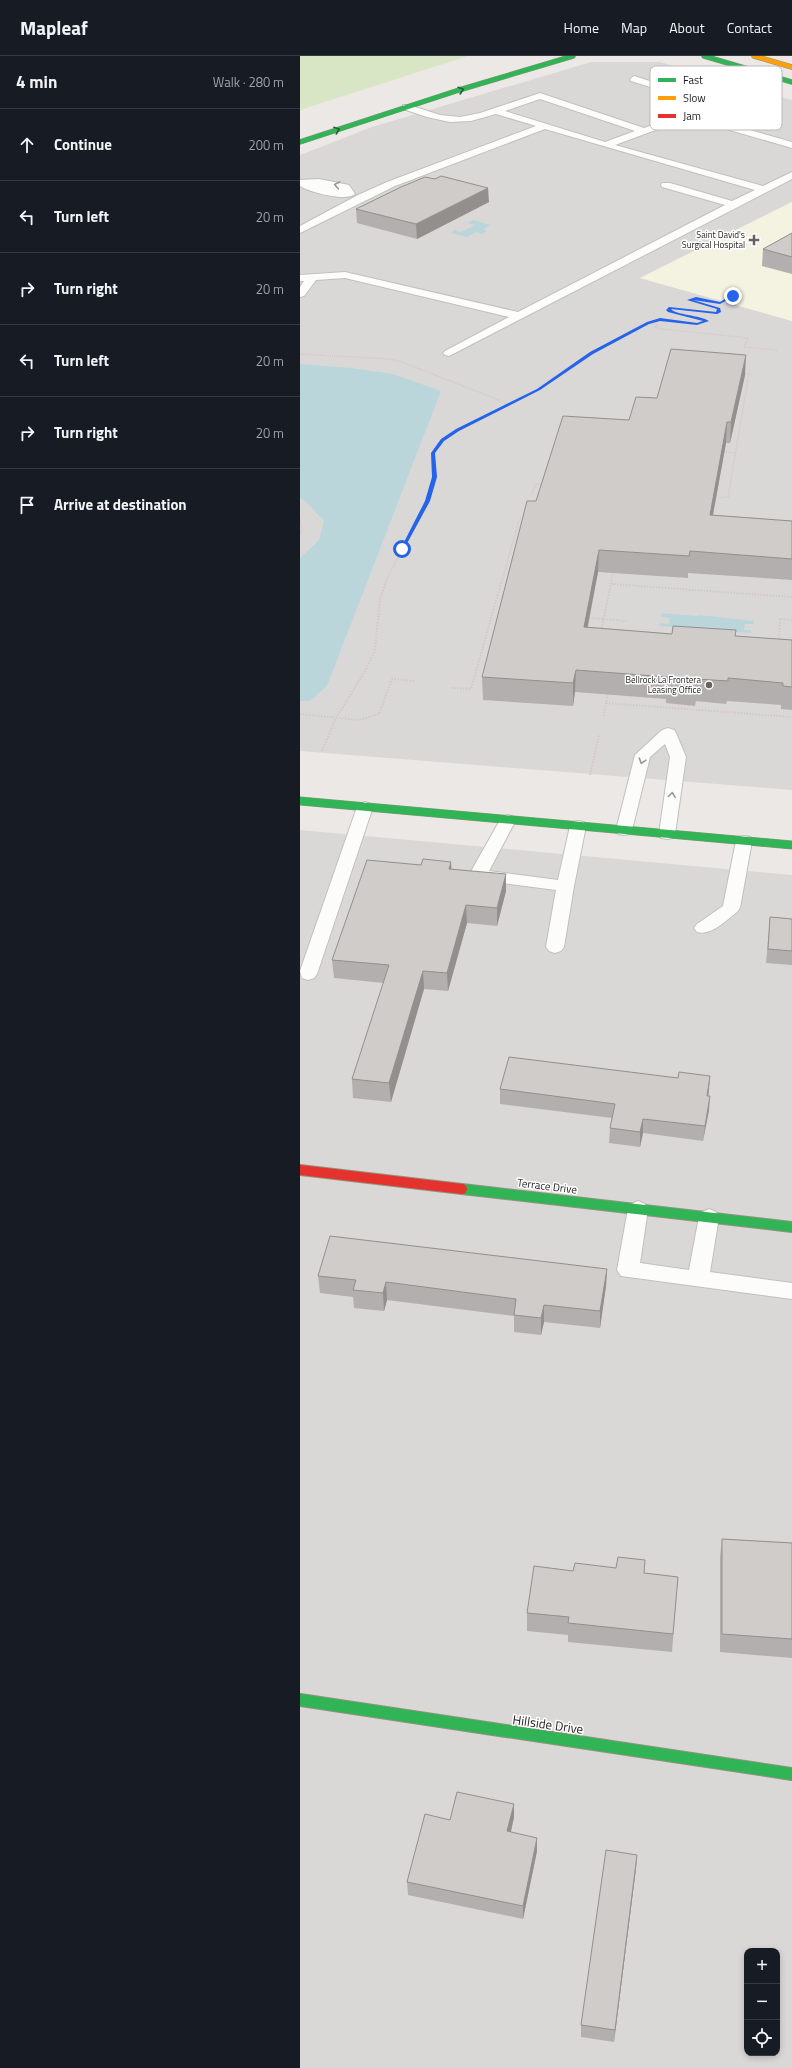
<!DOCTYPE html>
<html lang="en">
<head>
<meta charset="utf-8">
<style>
	body { margin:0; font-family:"Titillium Web",sans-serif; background:#242831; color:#f1f3f6 }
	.controls { position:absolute; right:12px; bottom:12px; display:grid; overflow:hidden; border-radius:8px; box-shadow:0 2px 6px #0003 }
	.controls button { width:36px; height:36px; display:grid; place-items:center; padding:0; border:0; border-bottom:1px solid #363941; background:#171b24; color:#f1f3f6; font:20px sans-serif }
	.stop { position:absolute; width:12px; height:12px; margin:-9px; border:3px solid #2563eb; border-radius:50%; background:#fff }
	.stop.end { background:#2563eb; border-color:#fff; box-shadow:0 1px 4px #0008 }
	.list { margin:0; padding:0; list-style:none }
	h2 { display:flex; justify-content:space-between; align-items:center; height:52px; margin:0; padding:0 16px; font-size:17px }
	h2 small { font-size:13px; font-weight:400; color:#9ea1a6 }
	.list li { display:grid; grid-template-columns:26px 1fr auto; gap:12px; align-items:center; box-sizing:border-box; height:72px; padding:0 16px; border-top:1px solid #363941 }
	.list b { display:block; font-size:15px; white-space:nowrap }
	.list em { font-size:13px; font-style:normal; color:#9ea1a6 }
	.icon { flex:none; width:22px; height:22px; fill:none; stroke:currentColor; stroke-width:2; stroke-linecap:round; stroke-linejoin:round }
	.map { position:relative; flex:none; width:492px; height:2012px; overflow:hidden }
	header { display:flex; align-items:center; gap:24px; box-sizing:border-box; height:56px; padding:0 20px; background:#171b24; border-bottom:1px solid #363941 }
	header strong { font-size:19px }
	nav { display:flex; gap:22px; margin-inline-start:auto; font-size:14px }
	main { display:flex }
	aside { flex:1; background:#171b24 }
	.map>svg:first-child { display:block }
</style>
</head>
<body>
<header>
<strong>Mapleaf</strong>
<nav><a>Home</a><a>Map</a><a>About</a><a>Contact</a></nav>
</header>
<main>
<aside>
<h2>4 min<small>Walk · 280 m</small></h2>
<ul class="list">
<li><svg class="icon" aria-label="ahead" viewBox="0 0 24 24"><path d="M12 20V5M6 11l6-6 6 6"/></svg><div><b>Continue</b></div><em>200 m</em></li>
<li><svg class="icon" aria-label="left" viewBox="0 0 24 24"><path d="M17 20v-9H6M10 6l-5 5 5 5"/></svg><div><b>Turn left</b></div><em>20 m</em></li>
<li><svg class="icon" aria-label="right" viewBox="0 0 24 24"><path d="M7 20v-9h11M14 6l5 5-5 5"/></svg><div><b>Turn right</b></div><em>20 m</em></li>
<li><svg class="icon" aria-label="left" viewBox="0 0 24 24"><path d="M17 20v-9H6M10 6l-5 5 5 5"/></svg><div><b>Turn left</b></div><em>20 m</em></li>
<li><svg class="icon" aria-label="right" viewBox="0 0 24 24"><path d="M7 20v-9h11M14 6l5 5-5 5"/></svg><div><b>Turn right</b></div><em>20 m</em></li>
<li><svg class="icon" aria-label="arrive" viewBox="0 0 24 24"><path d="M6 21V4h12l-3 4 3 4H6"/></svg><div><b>Arrive at destination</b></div></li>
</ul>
</aside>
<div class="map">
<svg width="492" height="2012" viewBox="0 0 492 2012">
	<rect width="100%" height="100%" fill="#ebe8e5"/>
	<!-- residential -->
	<path fill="#dad8d6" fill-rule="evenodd" d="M291 6H360L492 44V146L340 222 492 265V734L0 695V99L72 71Z
		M0 774 492 819V2012H0ZM447 1895H477V1997H447Z"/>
	<!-- education -->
	<path fill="#f4f2e1" d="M492 146V265L340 222Z"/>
	<!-- grass -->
	<path fill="#d9e6c6" d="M0 0H168L0 54Z"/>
	<!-- water -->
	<path fill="#bbd6db" d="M173 164 191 169 183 173 187 175 182 178 176 176 167 181 150 177 155 174 161 176 175 169 167 167Z
		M0 308 51 312 93 318 141 335 27 630 10 645H0V502L19 484 24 465 5 445 0 442Z
		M361 557 398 560 399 559 454 565 453 568H445L444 574H451V577L359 570 360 567 369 568 370 562 361 561Z"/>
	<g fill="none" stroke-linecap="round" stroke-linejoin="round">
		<!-- lane casing -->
		<g stroke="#c2c0bf" stroke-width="2">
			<path id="lane" d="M334 20 419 47V51L397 59 492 86V92L388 62 315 89 463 130 492 116V123L149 300 145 299 143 297 145 295 209 261 45 222 16 224 4 240 0 241V231L4 225H0V219L45 216 218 256 425 149 362 131 361 129 362 127H370L432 145 455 134 245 73 95 130 0 177V170L58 139 87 126 236 70 196 58 171 65 150 66 127 61 103 53V49H109L140 59 160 61 180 57 240 37 344 72 407 49 331 25 330 23ZM240 43 335 75 305 86 205 55Z
				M19 123 49 129 55 138C47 146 9 136 0 130V124Z
				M368 672 374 674 376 677 386 701 375 778 373 782 367 783 361 782 359 778 370 701 365 688 350 701 332 774 330 778 324 779 318 778 316 774 335 699 362 674Z
				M65 746 71 748 73 751 17 918 14 922 8 924 2 922 0 915 57 751 59 748Z
				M208 759 214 761 216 764 189 815 258 824 270 770 272 766 278 765 284 766 286 770 274 830 264 891 261 895 255 897 249 895 246 891 256 834 178 824 172 823 169 819 200 764 202 761Z
				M444 780 450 781 452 785 440 852 437 856C426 864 412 880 397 876L394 872 397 868 423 850 436 785 438 781Z
				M338 1145 345 1148 348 1153 340 1207 389 1214 399 1161 402 1156 409 1153 416 1156 419 1161 410 1216 492 1227V1243L321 1220 317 1214 328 1153 331 1148Z"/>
		</g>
		<!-- fast-far3 casing -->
		<g stroke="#92927f" stroke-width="5.5">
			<path id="fast-far3" d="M404 0 492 26
				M0 86 159 34 273 0"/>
		</g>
		<!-- fast-far2 casing -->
		<g stroke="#92927f" stroke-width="9">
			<path id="fast-far2" d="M0 745 492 789"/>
		</g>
		<!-- fast-far1 casing -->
		<g stroke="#92927f" stroke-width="12">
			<path id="fast-far1" d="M162 1133 492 1171"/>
		</g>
		<!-- fast casing -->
		<g stroke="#92927f" stroke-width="14">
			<path id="fast" d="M0 1644 492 1718"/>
		</g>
		<!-- slow casing -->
		<g stroke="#92927f" stroke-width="5.5">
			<path id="slow" d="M454 0 492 11"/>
		</g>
		<!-- jam casing -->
		<g stroke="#92927f" stroke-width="12">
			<path id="jam" d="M0 1114 162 1133"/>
		</g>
		<!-- path-far1 -->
		<path stroke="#d4c7c6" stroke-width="1.5" stroke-dasharray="1 1" stroke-linecap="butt" d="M350 266 358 269 355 271 361 273 448 282 444 291 477 294
			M0 298 89 303 102 306 209 348
			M422 396 435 397
			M231 439 236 428 244 429
			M412 442 428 441 449 318 442 317
			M0 463 2 473 0 479
			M85 528C99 494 123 463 133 427 135 416 129 401 136 391 143 380 166 369 178 363 198 353 219 344 238 333 275 311 308 284 347 267 367 259 387 271 407 265L405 263 374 257 368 254 370 252 417 257 419 253 389 244 396 242 420 247 433 240
			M201 528 219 464 224 461
			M311 528 313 515
			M311 528H315"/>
		<!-- path -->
		<path stroke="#d4c7c6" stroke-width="2" stroke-dasharray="1.5 1.5" stroke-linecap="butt" d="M289 562 328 565
			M492 564 480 563 479 583 492 584
			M301 575 311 528 492 541
			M151 632 171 633 201 527
			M306 647 492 661
			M0 658 59 664 79 658 92 623 115 625
			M304 660 308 637
			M22 695 36 662 65 615 75 594 80 542 86 527
			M290 719 299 679"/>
		<!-- lane -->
		<use href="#lane" fill="#fcfcfb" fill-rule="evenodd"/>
		<!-- fast-far3 -->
		<use href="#fast-far3" stroke="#30b455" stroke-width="4.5"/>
		<!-- fast-far2 -->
		<use href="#fast-far2" stroke="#30b455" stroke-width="8"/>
		<!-- fast-far1 -->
		<use href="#fast-far1" stroke="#30b455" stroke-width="10"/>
		<!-- fast -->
		<use href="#fast" stroke="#30b455" stroke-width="12"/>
		<!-- slow -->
		<use href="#slow" stroke="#ff9f0a" stroke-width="4.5"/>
		<!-- jam -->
		<use href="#jam" stroke="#e5322d" stroke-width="10"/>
	</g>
	<!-- wall -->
	<path fill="#b3afae" d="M189 146 117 183 57 167 56 153Z
		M492 177V218L462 210 463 193Z
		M445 319 430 387H426L413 459 492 465V524L388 517V522L298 516 288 571 372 578 435 580 492 584V654L481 653V649L427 645 426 648 396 645 395 650 366 647V643L275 636 273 650 183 644 182 621 236 445 329 364 357 342Z
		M121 809 151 813 206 835 197 870 167 867 148 935 124 933 91 1046 53 1042 52 1023 84 927 34 922 32 904Z
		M470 861 492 863V909L466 907Z
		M200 1033 409 1034 408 1040 409 1054 403 1085 343 1077 340 1091 309 1087 310 1072 312 1062 200 1048Z
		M307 1213 306 1230 300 1272 244 1266 241 1279 214 1276V1260L87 1244 84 1255 54 1252 53 1241 20 1237 18 1220Z
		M422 1483 492 1487V1602L420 1596V1501Z
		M273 1515 344 1517 378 1521 372 1596 268 1586V1579L227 1575V1557Z
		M214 1761 211 1776 237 1795 223 1863 108 1839 107 1826Z
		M337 1799 336 1812 314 1986 281 1981V1969Z"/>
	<!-- shaded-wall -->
	<path fill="#928f8d" d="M188 132 189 146 117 183 116 168Z
		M446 299 445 319 430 387 431 366Z
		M427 366 426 387 409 480 410 459Z
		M299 494 298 516 283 593 284 571Z
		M276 614 275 636 273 650V627Z
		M151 806 152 824 149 813Z
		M206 818V835L197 870V852Z
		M166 849 167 867 148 935 147 917Z
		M123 915 124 933 91 1046 89 1027Z
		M410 1020 409 1034 406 1054 407 1040Z
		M410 1040 409 1054 403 1085 405 1070Z
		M343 1063V1077L340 1091V1076Z
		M307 1213 306 1230 300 1272V1255Z
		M86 1226 87 1244 84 1255 83 1237Z
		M244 1249V1266L241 1279V1262Z
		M214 1748V1761L208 1788 207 1775Z
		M237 1782V1795L223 1863V1850Z
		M337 1799 336 1812 314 1986 315 1974Z"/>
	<!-- building -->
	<path fill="#d0ccca" stroke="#928f8d" d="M141 120 188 132 116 168 56 153 101 131 125 121 135 123Z
		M492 177V201L463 193Z
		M371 293 446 299 431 366H427L410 459 492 465V503L390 495 389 500 299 494 284 571 372 578 373 570 436 574 435 580 492 584V631L483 630V627L428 622V625L397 623V627L367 625 368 621 276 614 273 627 182 621 227 445H236L263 360 329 364 336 341 357 342Z
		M123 803 151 806 149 813 206 818 197 852 166 849 147 917 123 915 89 1027 52 1023 89 909 32 904 67 804 121 809Z
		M470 861 492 863V895L468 893Z
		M209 1001 378 1022 379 1016 410 1020 407 1040H410L405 1070 343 1063 340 1076 310 1072 315 1048 200 1033Z
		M30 1180 307 1213 300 1255 244 1249 241 1262 214 1259 216 1243 86 1226 83 1237 53 1234 56 1224 18 1220Z
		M422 1483 492 1487V1583L422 1578Z
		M318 1501 345 1504 344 1517 378 1521 373 1578 268 1567 269 1561 227 1557 234 1510 273 1515 275 1507 316 1512Z
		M157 1736 214 1748 207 1775 237 1782 223 1850 107 1826 125 1758 150 1764Z
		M306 1794 337 1799 315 1974 281 1969Z"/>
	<!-- one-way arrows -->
	<defs><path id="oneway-chevron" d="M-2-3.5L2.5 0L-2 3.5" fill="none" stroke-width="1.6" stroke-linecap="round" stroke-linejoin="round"/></defs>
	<g stroke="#256036">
		<use href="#oneway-chevron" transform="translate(161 34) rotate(-17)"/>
		<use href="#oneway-chevron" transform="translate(37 74) rotate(-19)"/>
	</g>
	<g stroke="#979797">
		<use href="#oneway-chevron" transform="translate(37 129) rotate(-169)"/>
		<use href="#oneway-chevron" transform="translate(342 705) rotate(107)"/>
		<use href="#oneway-chevron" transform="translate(372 739) rotate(-82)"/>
	</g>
	<!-- route -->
	<path fill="#2563eb" d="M431 239 435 240 420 248 393 244 420 252 421 256 417 258 371 253C375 259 400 259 409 265L397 269 360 265 349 268 293 298 240 334 159 375 144 385 135 397 137 421 130 445 104 493 100 494 125 445 132 421 131 397 141 383 156 373 237 333 290 296 347 266 360 262 397 267 403 265 368 256 366 254 369 251 416 256 417 253 387 244 396 241 420 246Z"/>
	<!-- markers -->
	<g fill="#646362" stroke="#fff" stroke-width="1.5">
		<path d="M452 178h4v4h4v4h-4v4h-4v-4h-4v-4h4z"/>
		<circle cx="409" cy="629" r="4"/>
	</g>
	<g text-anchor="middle" stroke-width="3" stroke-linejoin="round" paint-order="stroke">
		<!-- far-poi labels -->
		<g font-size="9" fill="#1c1c1c" stroke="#fff" text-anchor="end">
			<text x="445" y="182">Saint David's<tspan x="445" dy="10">Surgical Hospital</tspan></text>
			<text x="401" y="627">Bellrock La Frontera<tspan x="401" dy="10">Leasing Office</tspan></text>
		</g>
		<!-- street labels -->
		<g font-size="11" fill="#1c1c1c" stroke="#fff">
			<text transform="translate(247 1130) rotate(7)" y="4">Terrace Drive</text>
		</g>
		<!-- near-street labels -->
		<g font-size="13" fill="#1c1c1c" stroke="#fff">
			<text transform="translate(248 1668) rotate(8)" y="5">Hillside Drive</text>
		</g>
	</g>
	<!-- legend -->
	<rect x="350" y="10" width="132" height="64" rx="6" fill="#fff" stroke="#bbb" stroke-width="1"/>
	<rect x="358" y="22" width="18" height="4" fill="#30b455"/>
	<rect x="358" y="40" width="18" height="4" fill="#ff9f0a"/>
	<rect x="358" y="58" width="18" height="4" fill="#e5322d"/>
	<g font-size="11" fill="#1c1c1c">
		<text x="383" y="28">Fast</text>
		<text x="383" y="46">Slow</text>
		<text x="383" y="64">Jam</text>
	</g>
</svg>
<div class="controls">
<button>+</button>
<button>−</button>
<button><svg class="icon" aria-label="locate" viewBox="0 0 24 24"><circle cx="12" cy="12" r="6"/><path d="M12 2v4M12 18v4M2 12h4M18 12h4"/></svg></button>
</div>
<div class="stop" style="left:102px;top:493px"></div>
<div class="stop end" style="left:433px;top:240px"></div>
</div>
</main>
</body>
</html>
